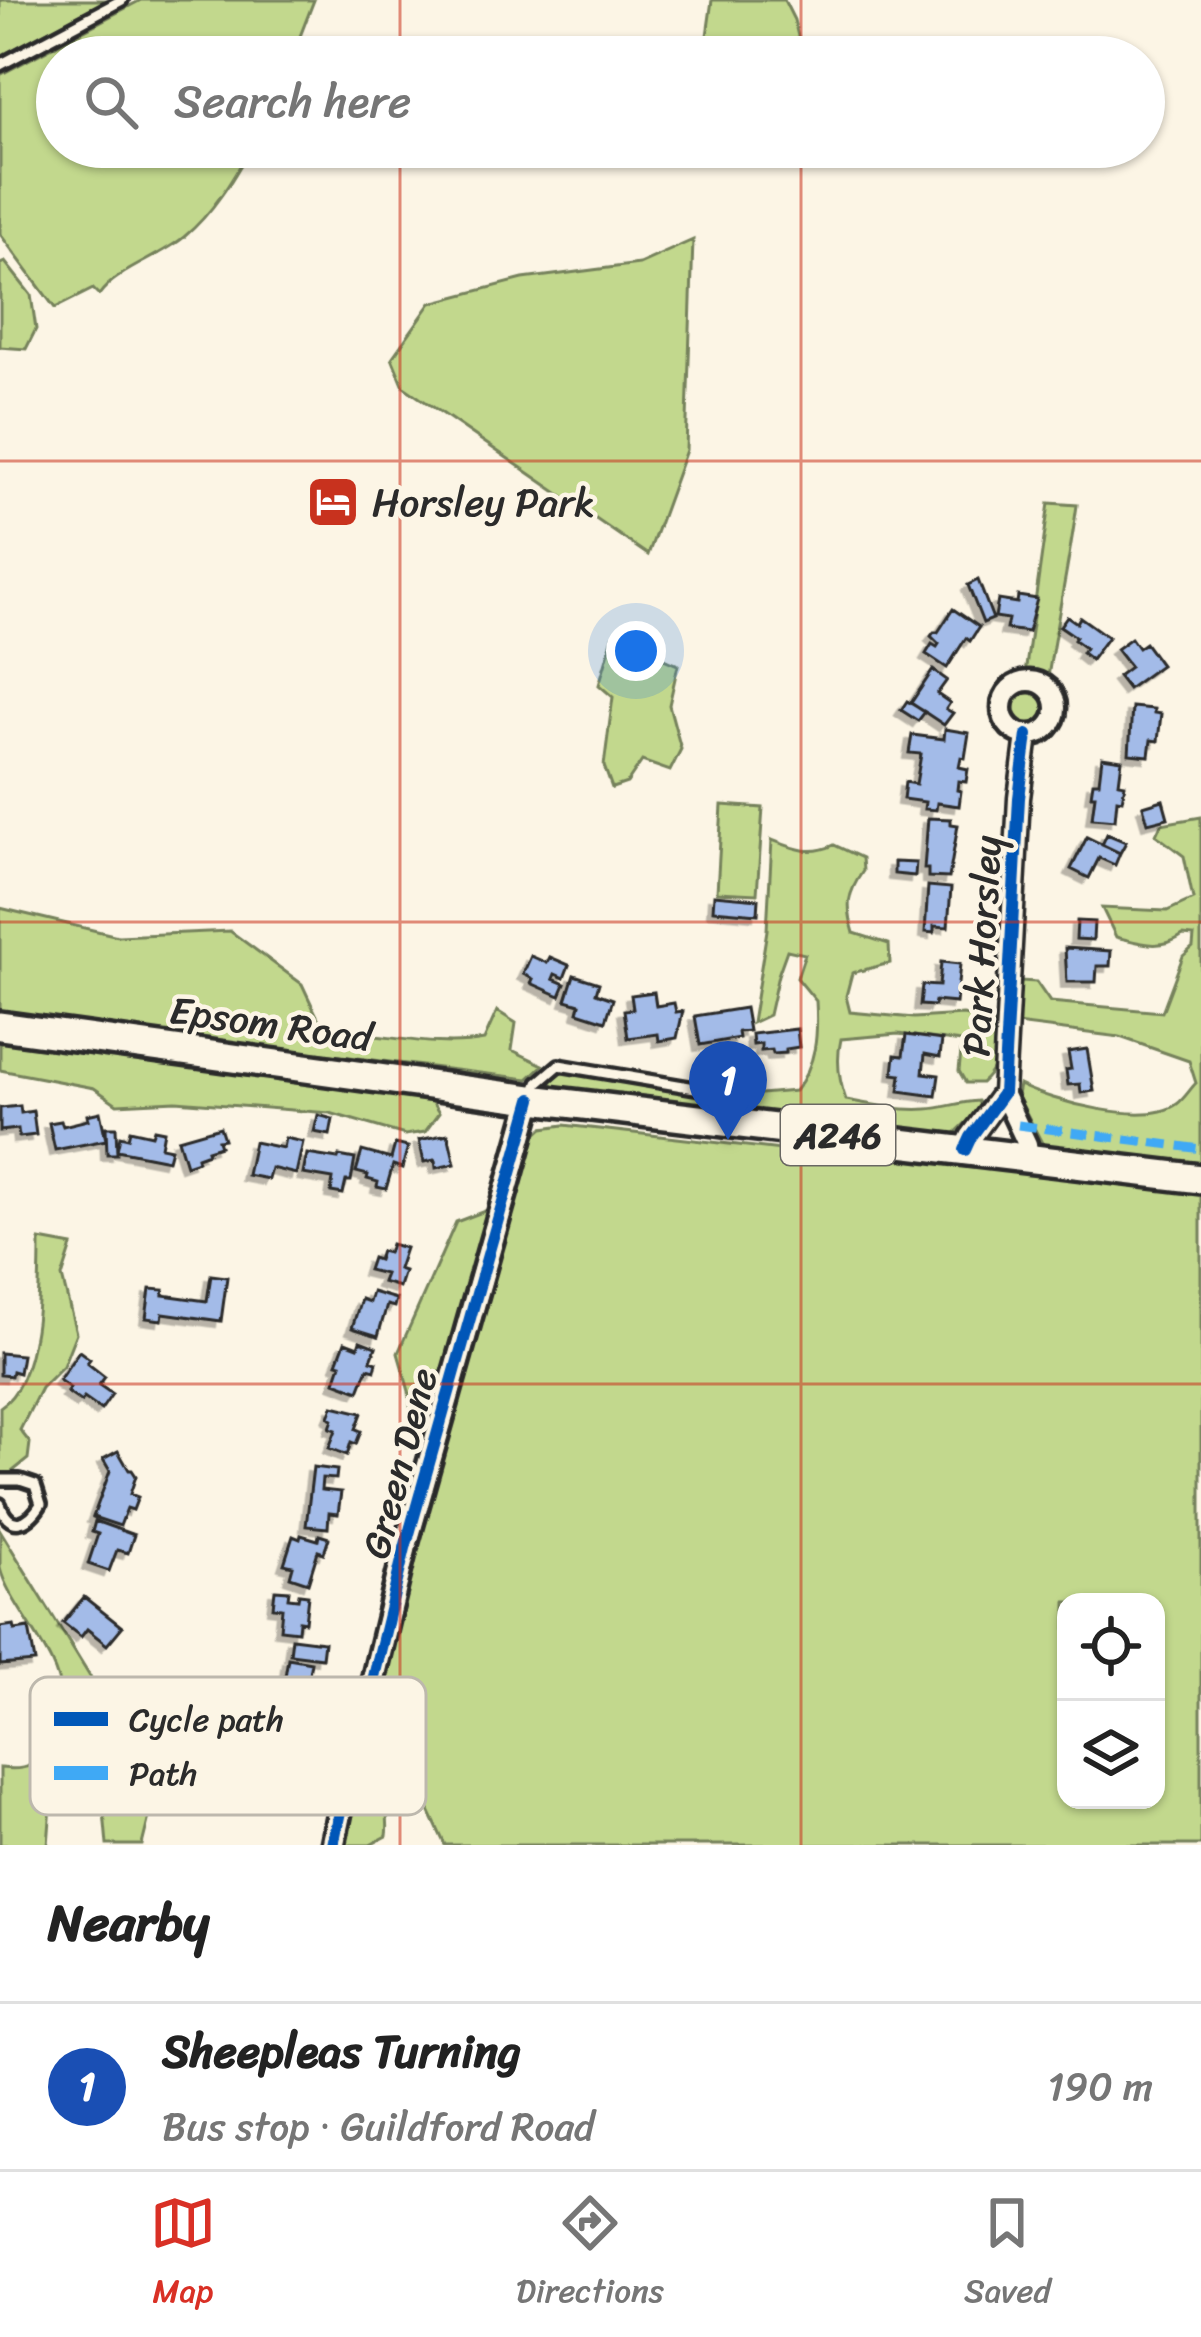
<!DOCTYPE html>
<html lang="en">
<head>
<meta charset="utf-8">
<style>
	body { margin:0; font-family:Sriracha,sans-serif; background:#f2f2f2; color:#222 }
	.controls { position:absolute; right:36px; bottom:36px; display:grid; overflow:hidden; border-radius:24px; box-shadow:0 3px 9px #0004 }
	.controls button { width:108px; height:108px; display:grid; place-items:center; padding:0; border:0; border-bottom:3px solid #e0e0e0; background:#fff; color:#222; font:60px sans-serif }
	.you { position:absolute; left:636px; top:651px; width:42px; height:42px; margin:-30px; border:9px solid #fff; border-radius:50%; background:#1a73e8; box-shadow:0 0 0 18px #1a73e833 }
	.badge { display:grid; place-items:center; width:78px; height:78px; border-radius:50%; background:#d93025; color:#fff; font-size:39px; font-weight:700 }
	.pin { position:absolute; translate:-50% -99px; filter:drop-shadow(0 3px 6px #0008) }
	.pin::after { content:''; position:absolute; top:63px; width:42px; height:36px; background:inherit; clip-path:polygon(0 0,100% 0,50% 100%) }
	.list { margin:0; padding:0; list-style:none }
	h2 { display:flex; justify-content:space-between; align-items:center; height:156px; margin:0; padding:0 48px; font-size:51px }
	h2 small { font-size:39px; font-weight:400; color:#767676 }
	.list li { display:grid; grid-template-columns:78px 1fr auto; gap:36px; align-items:center; box-sizing:border-box; height:168px; padding:0 48px; border-top:3px solid #e0e0e0 }
	.list b { display:block; font-size:45px; white-space:nowrap }
	.list p { margin:0; font-size:39px; white-space:nowrap; color:#767676 }
	.list em { font-size:39px; font-style:normal; color:#767676 }
	.icon { flex:none; width:66px; height:66px; fill:none; stroke:currentColor; stroke-width:2; stroke-linecap:round; stroke-linejoin:round }
	.map { position:relative; flex:none; width:1201px; height:1845px; overflow:hidden }
	.search { position:absolute; background:#fff; box-shadow:0 3px 9px #0004; left:36px; right:36px; top:36px; height:132px; display:flex; align-items:center; gap:30px; box-sizing:border-box; padding:0 42px; border-radius:66px; color:#767676; font-size:45px }
	.sheet { height:324px; background:#fff }
	nav { display:flex; justify-content:space-around; align-items:center; box-sizing:border-box; height:168px; border-top:3px solid #e0e0e0; background:#fff; font-size:33px; color:#767676 }
	nav a { display:grid; justify-items:center; gap:6px }
	nav .on { color:#d93025 }
	.map>svg:first-child { display:block }
</style>
</head>
<body>
<div class="map">
<svg width="1201" height="1845" viewBox="0 0 1201 1845">
	<defs>
		<filter id="shadow"><feDropShadow dx="-5.5" dy="5.5" stdDeviation="0" flood-color="#0004"/></filter>
	</defs>
	<rect width="100%" height="100%" fill="#fcf5e5"/>
	<filter id="ink" filterUnits="userSpaceOnUse"><feTurbulence type="fractalNoise" baseFrequency=".00833" numOctaves="2"/><feDisplacementMap in="SourceGraphic" scale="24" xChannelSelector="R" yChannelSelector="G"/><feConvolveMatrix kernelMatrix="1 2 1 2 8 2 1 2 1" color-interpolation-filters="sRGB"/></filter>
	<g filter="url(#ink)">
		<!-- green -->
		<path fill="#c2d88d" stroke="#76825c" stroke-width="3" fill-rule="evenodd" d="M0 0H107L0 56Z
			M141 0H314L292 57H57V147H251C233 179 213 213 184 237 159 258 116 270 99 295L93 289 55 308 0 234V75Z
			M712 0H784L794 20 801 49 763 57H704Z
			M693 240 686 450 648 555 404 387 392 358 431 303 523 279 639 264Z
			M5 262 31 295 36 329 26 349 0 347V264Z
			M1049 503 1077 505C1069 563 1057 619 1048 677L1025 674Z
			M613 637 678 665 669 705 681 749 670 771 642 761 627 783 612 788 604 766 613 697 599 685Z
			M1012 707a18 18 0 1 1 36 0a18 18 0 1 1-36 0Z
			M722 805 763 808 757 894 717 892Z
			M1201 817V1172L1054 1153 1042 1143 1017 1095 1019 1085C1052 1101 1145 1127 1177 1104 1184 1099 1190 1089 1196 1083L1189 1061 1120 1037 1016 1024 1020 981 1036 982 1050 1002 1162 1012 1183 956 1193 947 1194 936 1183 935C1161 951 1141 943 1116 937L1102 908 1167 911 1193 899 1184 856 1156 835 1161 824Z
			M772 840C795 849 811 856 834 845L862 858 863 871C847 894 846 906 854 933L889 944 890 963 852 973 846 996 850 1012 914 1018 963 1015 991 1021C1000 1043 1001 1066 981 1083H966L959 1071 962 1042 898 1034 841 1039C836 1060 839 1081 846 1100 872 1105 901 1111 927 1109 944 1108 960 1102 978 1101L981 1108 953 1135 939 1140 747 1112 738 1107 748 1095 795 1091C817 1064 818 1034 816 1001L797 978 805 954 787 950 778 975 769 1015 752 1023 767 930Z
			M0 908 118 936 230 931 302 984 325 1033C377 1031 432 1050 484 1040L497 1011 516 1023 512 1050 543 1065 528 1079 0 1014Z
			M0 1035 401 1089 430 1099 439 1113 425 1132 405 1135 330 1113 176 1101 117 1104 94 1088 0 1070Z
			M559 1071 698 1093 703 1103 690 1104 554 1086 549 1081Z
			M564 1125 807 1153 890 1155 1201 1194V1845H445L421 1793 425 1741 411 1744 410 1758 396 1786 385 1780C383 1800 390 1816 387 1836L370 1845H340L355 1779 363 1759 377 1689 402 1592 529 1141 543 1128ZM1066 1602H1156V1800H1066Z
			M490 1209 427 1441 413 1440 409 1391 398 1353 456 1222Z
			M40 1240 72 1246 62 1277 76 1333 63 1366 41 1388 20 1430 30 1443 28 1459 8 1475 0 1473V1407C40 1382 40 1283 40 1240Z
			M0 1530 111 1711 78 1736 59 1735 50 1723C53 1715 59 1705 60 1697 63 1659 9 1606 0 1568 0 1557 0 1542 0 1530Z
			M152 1714 174 1717 142 1845H107L101 1779 110 1736Z
			M42 1758 51 1759 54 1766 48 1845H0V1768C17 1770 29 1769 42 1758Z"/>
		<!-- building -->
		<path fill="#a3bbe8" stroke="#2b2b2b" stroke-width="3" filter="url(#shadow)" d="M978 580 993 619 983 623 968 585Z
			M1018 596 1037 599 1028 632 1006 629 1008 619 995 617 998 600 1017 603Z
			M953 609 979 627 970 641 966 638 947 668 926 654 932 644 937 647 939 644 931 636 934 632H938Z
			M1067 616 1077 623 1080 617 1108 637 1091 660 1082 653 1085 648 1074 640 1076 637 1060 626Z
			M1131 638 1138 648 1145 643 1161 665 1128 689 1118 676 1130 667 1116 649Z
			M933 670 947 680 937 694 950 703 946 709 953 713 944 725 911 703Z
			M907 701 925 712 918 721 901 710Z
			M1132 707 1154 709V713L1161 714 1158 741 1151 740 1149 756 1129 754Z
			M945 729 969 733 965 758 961 757 959 767 968 769 966 782 958 781 957 790 961 791 959 806 937 803 936 810 924 809 925 802 903 799 905 782 916 784 921 754 909 753 912 735 944 739Z
			M1102 757 1122 760 1119 783 1125 784 1122 800 1117 799 1115 820 1092 818 1095 795H1091L1093 782H1099Z
			M1163 800 1168 818 1148 823 1143 806Z
			M928 818 951 819V824L958 825 949 878 928 877V869H924Z
			M1107 834 1126 842 1120 853 1102 845Z
			M1087 837 1120 853 1115 865 1099 858 1089 878 1071 869Z
			M894 862 916 863 915 876 894 874Z
			M928 886 951 888 948 927 934 926V933L925 932Z
			M714 895 759 899 758 914 713 910Z
			M1077 921 1094 922 1093 940 1076 939Z
			M1065 948 1111 951 1110 966H1097L1096 982H1067Z
			M531 956 547 963 550 957 569 965 564 978 555 974 553 979 565 984 560 996 531 983 533 979 523 974Z
			M941 962 960 964 956 1003 935 1001 934 1006 920 1005 922 985 939 986Z
			M574 975 599 983 596 993 613 999 606 1021 578 1012 580 1004 566 1000Z
			M654 992 656 1006 674 1003 676 1012 683 1011 677 1038 659 1041 658 1034 628 1038 624 1010 633 1009 631 995Z
			M745 1008 749 1031 738 1032 739 1038 700 1045 695 1016Z
			M797 1029 799 1047 786 1049V1053L773 1054 772 1050 761 1051V1044L753 1045 752 1034Z
			M906 1035 942 1040 940 1057 925 1054 923 1073 939 1075 936 1096 899 1091 901 1075 893 1074 895 1055 903 1056Z
			M1087 1049 1094 1091 1081 1093 1080 1084 1068 1085 1066 1070 1071 1069 1068 1052Z
			M20 1106 21 1113 33 1111 36 1135 19 1137 18 1129 0 1131V1108Z
			M100 1112 106 1140 55 1150 49 1123 61 1121 63 1126 88 1120 87 1115Z
			M318 1115 333 1119 330 1135 314 1132Z
			M106 1127H116L117 1154H107Z
			M220 1127 224 1139 218 1140 220 1146 207 1150 208 1153 197 1157 198 1161 186 1165 178 1139Z
			M154 1129 164 1131 161 1147 171 1149 168 1160 117 1150 120 1136 128 1138 130 1130 152 1135Z
			M448 1134 455 1164 436 1168 435 1160 424 1162 419 1140Z
			M285 1138 303 1142 296 1174 271 1168 268 1179 247 1175 254 1142 283 1148Z
			M395 1144 408 1147 402 1168 393 1165 386 1189 377 1187 378 1182 367 1179 368 1175 356 1172 362 1151 391 1159Z
			M307 1154 338 1159 339 1156 355 1159 351 1181H346L343 1194 331 1192 333 1179 303 1174Z
			M391 1244 405 1248 398 1269 404 1271 399 1287 382 1282 385 1274 368 1270 372 1258 378 1260 381 1251 388 1253Z
			M211 1275 227 1277 221 1321 163 1313 162 1320 146 1318 150 1289 164 1290 163 1295 207 1301Z
			M372 1292 396 1299 394 1307 387 1305 378 1336 352 1328 361 1299 369 1302Z
			M360 1341 376 1347 371 1360 377 1362 375 1370 368 1368 359 1391 335 1382 341 1364 337 1363 345 1342 358 1347Z
			M79 1351 90 1359 87 1363 105 1377 99 1385 112 1394 101 1410 84 1398 81 1402 67 1392 70 1388 59 1380Z
			M0 1353 22 1355 19 1373 12 1371 11 1376 0 1375Z
			M333 1406 362 1413 356 1429 361 1431 356 1444 351 1442 347 1455 329 1448 336 1430 330 1428 333 1419 329 1417Z
			M118 1451 129 1470H132L136 1476 130 1494 138 1497 133 1510 127 1508 120 1526 93 1517 110 1471 103 1459Z
			M313 1467 337 1470 336 1479 322 1478 321 1490 341 1492 338 1514 329 1513 328 1528 306 1526Z
			M95 1521 134 1535 128 1553 117 1550 109 1571 88 1564 98 1534 92 1532Z
			M301 1535 318 1540 319 1535 329 1538 324 1553 318 1551 308 1583 290 1577 293 1566 284 1564 293 1536 300 1539Z
			M275 1590 289 1591 288 1598 298 1599 299 1594 308 1595 305 1622 299 1621 298 1631 280 1629 282 1608 273 1607Z
			M84 1597 122 1627 107 1645 87 1629 81 1637 63 1623Z
			M14 1625 15 1630 29 1628 35 1662 0 1665V1627Z
			M292 1638 324 1642 322 1658 290 1654Z
			M288 1658 311 1662 303 1711 280 1707Z"/>
		<g fill="none" stroke-linecap="round" stroke-linejoin="round">
			<!-- service casing -->
			<g stroke="#2b2b2b" stroke-width="18">
				<path id="service" d="M0 65 122 0
					M534 1094 538 1083 559 1065 713 1091H733
					M0 1480H20L35 1485 41 1504C28 1525 9 1532 0 1504"/>
			</g>
			<!-- minor casing -->
			<g stroke="#2b2b2b" stroke-width="27">
				<path id="minor" d="M1002 708a27 27 0 1 1 54 0a27 27 0 1 1-54 0Z
					M1003 1093 1027 1144 1029 1158
					M965 1150 971 1137 1003 1093 1019 798 1027 735"/>
			</g>
			<!-- tertiary casing -->
			<g stroke="#2b2b2b" stroke-width="30">
				<path id="tertiary" d="M333 1845 351 1759 372 1685 405 1548 532 1099"/>
			</g>
			<!-- primary casing -->
			<g stroke="#2b2b2b" stroke-width="36">
				<path id="primary" d="M0 1026 532 1099 1201 1179"/>
			</g>
			<!-- service -->
			<use href="#service" stroke="#fcf5e5" stroke-width="9"/>
			<!-- minor -->
			<use href="#minor" stroke="#fcf5e5" stroke-width="18"/>
			<!-- tertiary -->
			<use href="#tertiary" stroke="#fcf5e5" stroke-width="21"/>
			<!-- primary -->
			<use href="#primary" stroke="#fcf5e5" stroke-width="27"/>
			<!-- quiet -->
			<path stroke="#3fa9f5" stroke-width="9" stroke-dasharray="18 9" stroke-linecap="butt" d="M1018 1125 1201 1149"/>
			<!-- cycleway casing -->
			<g stroke="#fcf5e5" stroke-width="20">
				<path id="cycleway" d="M965 1150 971 1137 1003 1093 1019 798 1027 735
					M333 1845 351 1759 372 1685 405 1548 532 1099"/>
			</g>
			<!-- cycleway -->
			<use href="#cycleway" stroke="#0057b8" stroke-width="12"/>
		</g>
	</g>
	<!-- grid -->
	<path fill="none" stroke="#c8321e" stroke-width="3" stroke-opacity="0.55" d="M400 0V57M801 0V57M400 147V1845M801 147V1845M0 461H1201M0 922H1201M0 1384H1201"/>
	<!-- icons -->
	<defs>
		<g id="hotel-square" transform="scale(2.7)"><rect x="-9" y="-9" width="18" height="18" rx="4" fill="#c8321e" stroke="#fcf5e5"/><path d="M-6-4.5h1.5V1H6V5H4.5V3h-9V5H-6ZM-4 0a1.8 1.8 0 1 1 3.6 0ZM.5 0V-2.5h3Q6-2.5 6 0Z" fill="#fff"/></g>
	</defs>
	<g fill-rule="evenodd">
		<use href="#hotel-square" x="333" y="502"/>
	</g>
	<g text-anchor="middle" stroke-width="9" stroke-linejoin="round" paint-order="stroke">
		<!-- shield labels -->
		<rect fill="#fcf5e5" stroke="#6a6863" stroke-width="3" x="781" y="1105" width="114" height="60" rx="9"/>
		<g font-size="36" font-weight="bold" fill="#2b2b2b">
			<text x="838" y="1148">A246</text>
		</g>
		<!-- poi labels -->
		<g font-size="39" fill="#2b2b2b" stroke="#fcf5e5" text-anchor="start">
			<text x="372" y="516">Horsley Park</text>
		</g>
		<!-- street labels -->
		<g font-size="39" fill="#2b2b2b" stroke="#fcf5e5">
			<text transform="translate(981 946) rotate(-87)" y="14">Park Horsley</text>
			<text transform="translate(271 1023) rotate(8)" y="14">Epsom Road</text>
			<text transform="translate(399 1463) rotate(-75)" y="14">Green Dene</text>
		</g>
	</g>
	<!-- legend -->
	<rect x="30" y="1677" width="396" height="138" rx="18" fill="#fcf5e5" stroke="#bdb8ad" stroke-width="3"/>
	<rect x="54" y="1712" width="54" height="14" fill="#0057b8"/>
	<rect x="54" y="1766" width="54" height="14" fill="#3fa9f5"/>
	<g font-size="33" fill="#2b2b2b">
		<text x="129" y="1731">Cycle path</text>
		<text x="129" y="1785">Path</text>
	</g>
</svg>
<div class="controls">
<button><svg class="icon" aria-label="locate" viewBox="0 0 24 24"><circle cx="12" cy="12" r="6"/><path d="M12 2v4M12 18v4M2 12h4M18 12h4"/></svg></button>
<button><svg class="icon" aria-label="layers" viewBox="0 0 24 24"><path d="M12 4l9 5-9 5-9-5zM3 14l9 5 9-5"/></svg></button>
</div>
<div class="you"></div>
<div class="pin badge" style="left:728px;top:1140px;background:#1a4fb4">1</div>
<div class="search"><svg class="icon" aria-label="search" viewBox="0 0 24 24"><circle cx="10" cy="10" r="6"/><path d="M15 15l6 6"/></svg>Search here</div>
</div>
<section class="sheet">
<h2>Nearby<small></small></h2>
<ul class="list">
<li><span class="badge" style="background:#1a4fb4">1</span><div><b>Sheepleas Turning</b><p>Bus stop · Guildford Road</p></div><em>190 m</em></li>
</ul>
</section>
<nav>
<a class="on"><svg class="icon" aria-label="map" viewBox="0 0 24 24"><path d="M3 6l6-2 6 2 6-2v14l-6 2-6-2-6 2zM9 4v14M15 6v14"/></svg>Map</a>
<a><svg class="icon" aria-label="directions" viewBox="0 0 24 24"><path d="M12 3l9 9-9 9-9-9zM9 14v-3h6M13 9l2 2-2 2"/></svg>Directions</a>
<a><svg class="icon" aria-label="saved" viewBox="0 0 24 24"><path d="M7 4h10v16l-5-4-5 4z"/></svg>Saved</a>
</nav>
</body>
</html>
